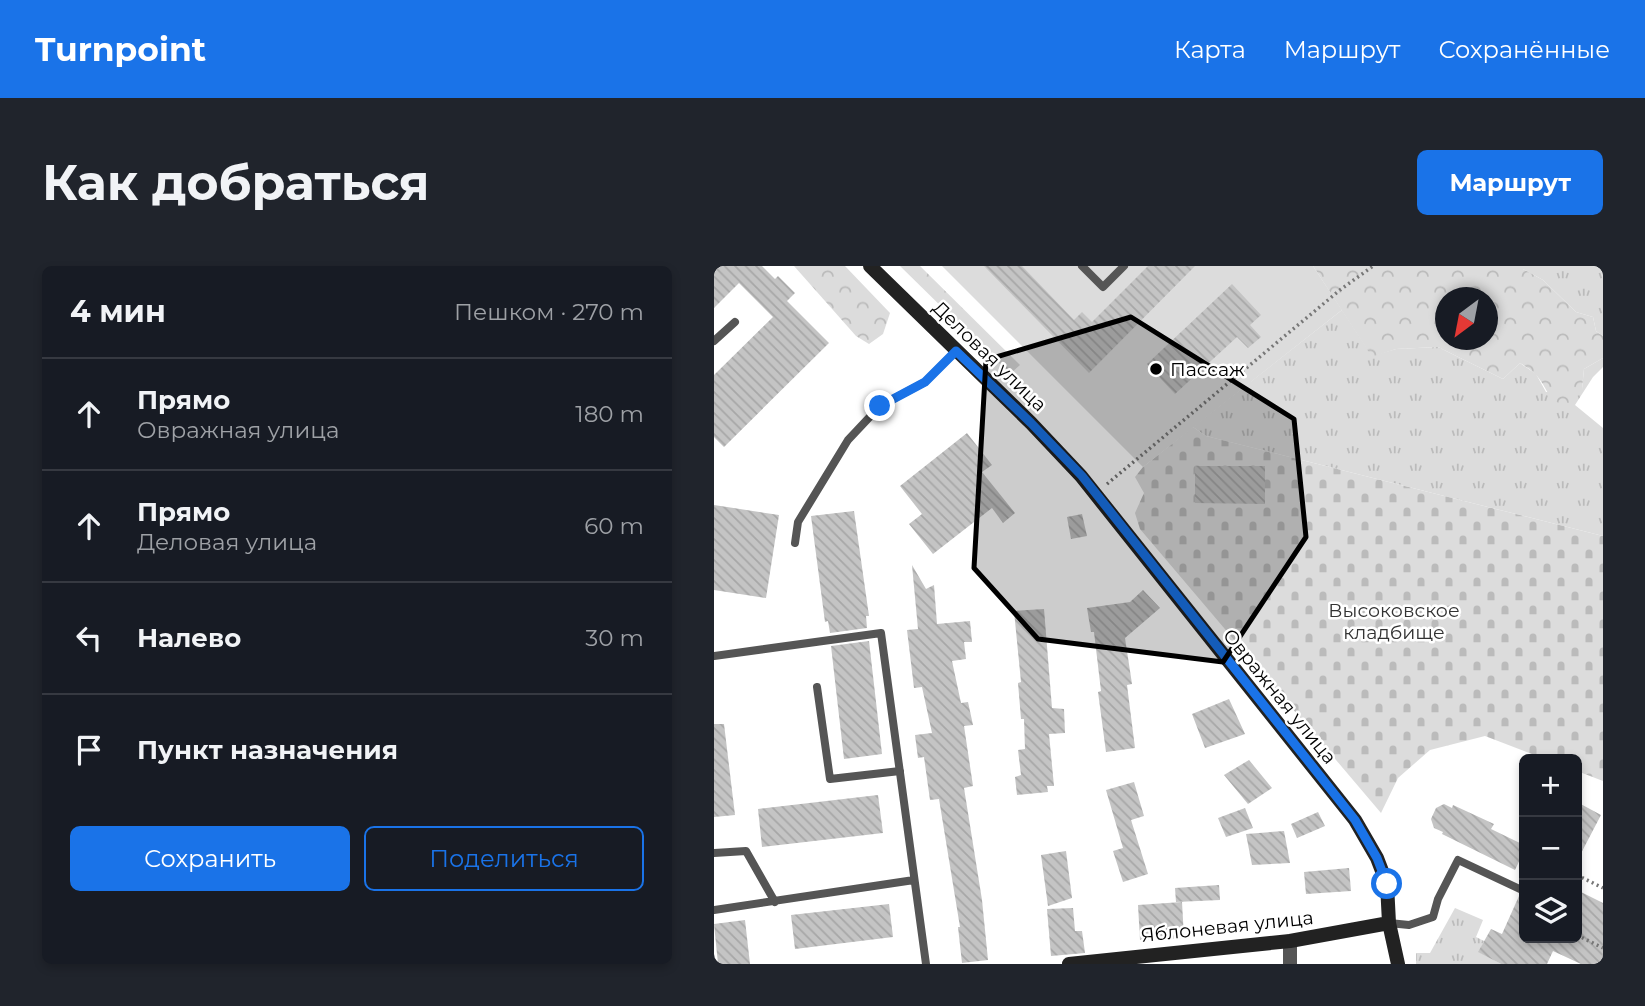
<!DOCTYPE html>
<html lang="ru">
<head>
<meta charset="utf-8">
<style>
	body { margin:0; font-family:Montserrat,sans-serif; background:#20242c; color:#f1f3f6 }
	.controls { position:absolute; right:21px; bottom:21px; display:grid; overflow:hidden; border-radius:10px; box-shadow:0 4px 10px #0003 }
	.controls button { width:63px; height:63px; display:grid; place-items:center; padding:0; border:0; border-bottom:2px solid #363941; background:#171b24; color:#f1f3f6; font:35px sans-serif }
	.compass { position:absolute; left:721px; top:21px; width:63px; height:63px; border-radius:50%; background:#171b24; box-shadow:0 4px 10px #0003; rotate:212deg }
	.stop { position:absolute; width:21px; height:21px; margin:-16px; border:5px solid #1a73e8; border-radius:50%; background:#fff }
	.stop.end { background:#1a73e8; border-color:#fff; box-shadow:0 2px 7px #0008 }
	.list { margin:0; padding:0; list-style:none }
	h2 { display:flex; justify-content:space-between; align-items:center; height:91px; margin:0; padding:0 28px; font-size:30px }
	h2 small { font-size:23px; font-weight:400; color:#9ea1a6 }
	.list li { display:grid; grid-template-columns:46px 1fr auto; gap:21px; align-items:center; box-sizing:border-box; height:112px; padding:0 28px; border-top:2px solid #363941 }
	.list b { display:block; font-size:26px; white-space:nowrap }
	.list p { margin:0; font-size:23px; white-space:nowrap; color:#9ea1a6 }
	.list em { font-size:23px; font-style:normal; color:#9ea1a6 }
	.actions { display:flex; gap:14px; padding:21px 28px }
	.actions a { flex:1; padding:16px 0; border:2px solid #1a73e8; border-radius:10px; text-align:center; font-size:24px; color:#1a73e8 }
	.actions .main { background:#1a73e8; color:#fff }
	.icon { flex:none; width:38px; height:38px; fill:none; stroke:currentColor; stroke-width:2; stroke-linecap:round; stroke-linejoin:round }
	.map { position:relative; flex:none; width:889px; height:698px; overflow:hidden; border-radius:10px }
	header { display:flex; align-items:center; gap:42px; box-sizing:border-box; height:98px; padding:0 35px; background:#1a73e8; color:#fff }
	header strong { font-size:33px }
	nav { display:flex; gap:38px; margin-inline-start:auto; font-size:24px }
	.intro { display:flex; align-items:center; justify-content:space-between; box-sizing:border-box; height:168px; padding:0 42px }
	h1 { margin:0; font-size:49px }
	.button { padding:18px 32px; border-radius:10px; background:#1a73e8; color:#fff; font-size:24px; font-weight:700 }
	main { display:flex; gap:42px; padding:0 42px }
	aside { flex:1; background:#171b24; border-radius:10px; box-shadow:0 4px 10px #0003 }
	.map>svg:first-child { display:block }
</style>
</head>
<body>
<header>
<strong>Turnpoint</strong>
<nav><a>Карта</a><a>Маршрут</a><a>Сохранённые</a></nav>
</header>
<div class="intro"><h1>Как добраться</h1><a class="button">Маршрут</a></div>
<main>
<aside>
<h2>4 мин<small>Пешком · 270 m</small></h2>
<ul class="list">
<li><svg class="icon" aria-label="ahead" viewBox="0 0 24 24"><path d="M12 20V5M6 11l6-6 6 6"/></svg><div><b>Прямо</b><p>Овражная улица</p></div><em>180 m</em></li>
<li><svg class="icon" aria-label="ahead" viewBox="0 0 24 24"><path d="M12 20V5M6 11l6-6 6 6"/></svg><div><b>Прямо</b><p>Деловая улица</p></div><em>60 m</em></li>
<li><svg class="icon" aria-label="left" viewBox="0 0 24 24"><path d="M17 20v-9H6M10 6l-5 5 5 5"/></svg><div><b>Налево</b></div><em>30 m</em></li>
<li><svg class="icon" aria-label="arrive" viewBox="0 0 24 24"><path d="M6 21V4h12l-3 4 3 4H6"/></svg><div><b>Пункт назначения</b></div></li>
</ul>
<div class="actions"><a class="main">Сохранить</a><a>Поделиться</a></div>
</aside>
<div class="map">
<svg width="889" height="698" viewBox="0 0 889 698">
	<defs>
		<pattern id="grass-tufts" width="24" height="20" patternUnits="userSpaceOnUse" patternTransform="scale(1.75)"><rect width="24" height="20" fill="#dcdcdc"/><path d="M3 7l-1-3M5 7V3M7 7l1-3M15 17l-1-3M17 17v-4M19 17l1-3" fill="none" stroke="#bbb"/></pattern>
		<pattern id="forest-crowns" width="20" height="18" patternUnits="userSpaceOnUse" patternTransform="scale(1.75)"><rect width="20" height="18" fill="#dcdcdc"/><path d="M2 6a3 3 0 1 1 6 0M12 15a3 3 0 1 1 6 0" fill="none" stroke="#bbb"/></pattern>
		<pattern id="cemetery-stones" width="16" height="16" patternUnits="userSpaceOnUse" patternTransform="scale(1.75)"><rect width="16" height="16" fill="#dcdcdc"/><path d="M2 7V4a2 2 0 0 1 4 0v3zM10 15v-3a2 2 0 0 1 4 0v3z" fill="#bbb"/></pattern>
		<pattern id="building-back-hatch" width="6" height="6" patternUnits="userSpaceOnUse" patternTransform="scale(1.75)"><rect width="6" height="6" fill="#c4c4c4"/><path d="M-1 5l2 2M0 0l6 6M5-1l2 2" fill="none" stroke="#a7a7a7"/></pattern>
	</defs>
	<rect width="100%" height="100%" fill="#fff"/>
	<!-- grass -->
	<path fill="url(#grass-tufts)" d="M809 0H889V70L882 65 879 51 862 46 829 14 809 3Z
		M628 44 658 90 682 83 724 81 789 113 806 97 822 108 832 126 868 123 870 103 889 92V101L879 111 861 139 889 162V270L492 170 479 161Z
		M741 642 769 654 762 671 770 675 765 686 787 698H702V687H716Z"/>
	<!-- forest -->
	<path fill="url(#forest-crowns)" fill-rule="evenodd" d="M80 0H131L176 47 169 68 155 78 142 70Z
		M186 0H206L306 99 296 108Z
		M599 0H809V3L829 14 862 46 879 51 882 65 889 70V92L870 103 868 123 854 141C831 134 835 122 821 108 817 104 811 100 806 97L789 113 724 81 682 83 658 91ZM732 32H774V74H732Z"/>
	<!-- cemetery -->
	<path fill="url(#cemetery-stones)" d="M479 161 492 170 889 270V515L863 505V493H831L771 470 716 484 684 512 667 547 426 263 421 247 430 227 421 211 429 201Z"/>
	<!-- garden -->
	<path fill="#dcdcdc" d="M228 0H599L628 44 429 201Z"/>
	<!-- building -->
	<path fill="url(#building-back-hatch)" d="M0 0H48L61 13 64 10 81 27 73 35 115 77 10 181 0 171V109L59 51 25 17 0 42Z
		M270 0H308L360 54 368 46 378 56 434 0H481L375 107Z
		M518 18 547 49 536 59 547 71 534 82 523 71 461 128 433 98Z
		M253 167 278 199 268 206 301 247 289 257 278 242 219 288 195 258 208 248 186 220Z
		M481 200H551V238L481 237Z
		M0 239 65 249 52 332 0 324Z
		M140 245 155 350H152L153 362 116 367 114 355 111 356 97 250Z
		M368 248 373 270 357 273 353 251Z
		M198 299 212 323 220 319 223 358 256 355 258 376H250L252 393 238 395 247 437 254 436 259 459 250 460 259 520 250 522 268 634 274 694 248 697 244 661H246L225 533 216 534 210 491 204 492 201 469 218 467 208 421 200 422 197 397 193 364 204 363Z
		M429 324 446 342 411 372 418 418 413 419 421 482 392 486 384 426 387 425 380 366H377L373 342 416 336Z
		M330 343 338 442 350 443 351 467 335 468 340 520H333L334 526 303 529 301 511 307 509 304 484 311 483 310 453H307L304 417 307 416 300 345Z
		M155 375 168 488 130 493 117 380Z
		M515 433 531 468 491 482 478 448Z
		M0 458H10L21 549 0 551Z
		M535 494 558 522 534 538 510 509Z
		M420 516 430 550 417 554 434 608 409 616 399 585 409 582 392 524Z
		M164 529 169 567 48 581 44 543Z
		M863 536 887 549 863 595Z
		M730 538 738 542 739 539 780 558 777 563 810 579V585L801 604 728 568 729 566 720 562 717 553 722 542Z
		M531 542 539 562 512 571 504 552Z
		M604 546 611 560 583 572 577 558Z
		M570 565 576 597 538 599 532 568Z
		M352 585 358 632 334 640 327 589Z
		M635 602 637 625 592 628 590 606Z
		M505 619 506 634 462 636 461 622Z
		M863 624 889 637V698H867L839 685 833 698H787L764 686 777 663 788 668 805 630 810 631V672H863Z
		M468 636 470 672 426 674 424 639Z
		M175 638 179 671 81 683 77 649Z
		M359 642 361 665H368L371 687 337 690 333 643Z
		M31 654 36 698H4L0 658Z"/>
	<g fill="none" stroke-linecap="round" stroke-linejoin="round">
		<!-- path -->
		<path stroke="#777" stroke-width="3.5" stroke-dasharray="2 3.5" stroke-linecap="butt" d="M393 218 626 24 659 0
			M863 609 889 622
			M863 669 889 682"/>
		<!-- lane -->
		<path stroke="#555" stroke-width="8" d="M368 0 389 21 410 0
			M0 75 21 56
			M81 277 84 256 134 174 166 140 211 116 242 85
			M0 390 167 367 212 698
			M103 421 116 513 186 505
			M0 587 32 585 61 636
			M0 644 200 614
			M675 657 695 659 719 651 724 633 744 594 810 625"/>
		<!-- street -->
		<path stroke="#555" stroke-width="14" d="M576 675V698"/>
		<!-- secondary -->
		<path stroke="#222" stroke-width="14" d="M156 0 317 157 367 210 641 554 663 592 673 618 675 657 684 698
			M355 698 576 675 675 657"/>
	</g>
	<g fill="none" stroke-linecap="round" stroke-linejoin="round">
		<!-- route -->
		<path stroke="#1a73e8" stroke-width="9" d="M166 140 211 116 242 85 317 157 368 210 641 554 663 592 673 618"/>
	</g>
	<!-- marked area -->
	<path fill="#000" fill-opacity="0.2" stroke="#000" stroke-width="5" stroke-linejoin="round" d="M417 51 580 153 592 271 509 396 324 373 260 302 272 94Z"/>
	<!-- markers -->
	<circle fill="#000" stroke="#fff" stroke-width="2.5" cx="442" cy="103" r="7"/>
	<g text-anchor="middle" stroke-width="5" stroke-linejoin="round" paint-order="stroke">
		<!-- street labels -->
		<g font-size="19" fill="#000" stroke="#fff">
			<text transform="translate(276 90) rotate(44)" y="7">Деловая улица</text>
			<text transform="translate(566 430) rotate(51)" y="7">Овражная улица</text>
			<text transform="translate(513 660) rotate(-6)" y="7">Яблоневая улица</text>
		</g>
		<!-- poi labels -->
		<g font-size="19" fill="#000" stroke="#fff" text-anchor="start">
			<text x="456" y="110">Пассаж</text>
		</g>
		<!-- park labels -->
		<g font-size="19" fill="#333" stroke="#fff">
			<text x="680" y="351">Высоковское<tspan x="680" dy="22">кладбище</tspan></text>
		</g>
	</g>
</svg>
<div class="controls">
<button>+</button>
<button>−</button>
<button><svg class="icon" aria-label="layers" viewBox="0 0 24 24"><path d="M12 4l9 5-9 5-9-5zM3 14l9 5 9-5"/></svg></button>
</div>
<svg class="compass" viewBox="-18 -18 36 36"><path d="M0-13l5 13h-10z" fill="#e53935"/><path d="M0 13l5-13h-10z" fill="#9ea1a6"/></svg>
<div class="stop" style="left:673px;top:618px"></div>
<div class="stop end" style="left:166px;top:140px"></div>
</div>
</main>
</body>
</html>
